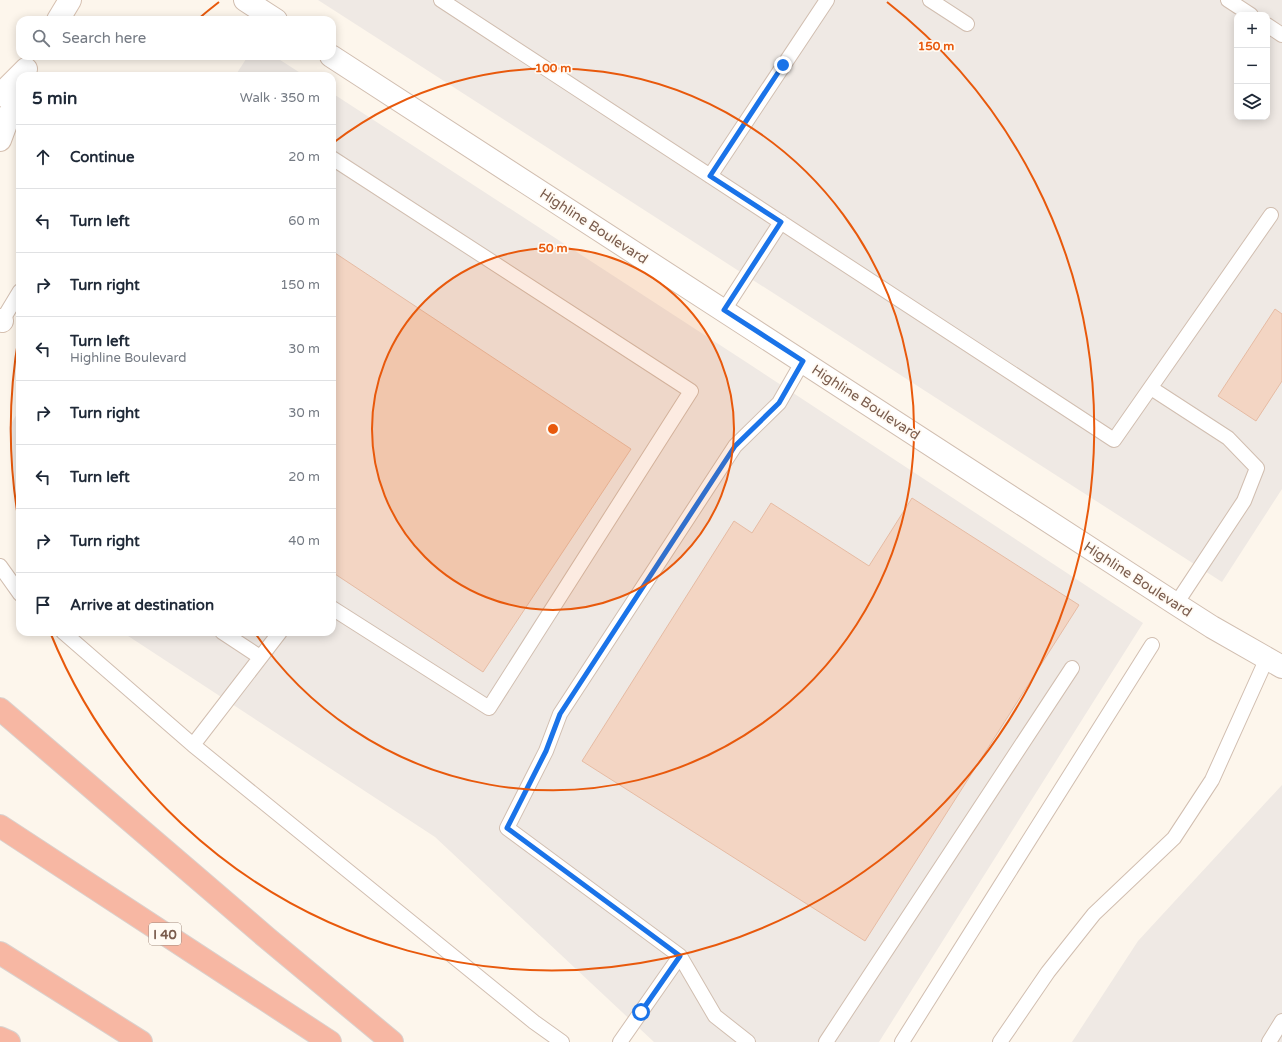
<!DOCTYPE html>
<html lang="en">
<head>
<meta charset="utf-8">
<style>
	body { margin:0; font-family:"Varela Round",sans-serif; background:#f6f6f7; color:#1f2937 }
	.controls { position:absolute; right:12px; top:12px; display:grid; overflow:hidden; border-radius:8px; box-shadow:0 2px 10px #0003 }
	.controls button { width:36px; height:36px; display:grid; place-items:center; padding:0; border:0; border-bottom:1px solid #e0e1e3; background:#fff; color:#1f2937; font:20px sans-serif }
	.stop { position:absolute; width:12px; height:12px; margin:-9px; border:3px solid #1a73e8; border-radius:50%; background:#fff }
	.stop.end { background:#1a73e8; border-color:#fff; box-shadow:0 1px 4px #0008 }
	.list { margin:0; padding:0; list-style:none }
	h2 { display:flex; justify-content:space-between; align-items:center; height:52px; margin:0; padding:0 16px; font-size:17px }
	h2 small { font-size:13px; font-weight:400; color:#747a83 }
	.list li { display:grid; grid-template-columns:26px 1fr auto; gap:12px; align-items:center; box-sizing:border-box; height:64px; padding:0 16px; border-top:1px solid #e0e1e3 }
	.list b { display:block; font-size:15px; white-space:nowrap }
	.list p { margin:0; font-size:13px; white-space:nowrap; color:#747a83 }
	.list em { font-size:13px; font-style:normal; color:#747a83 }
	.icon { flex:none; width:22px; height:22px; fill:none; stroke:currentColor; stroke-width:2; stroke-linecap:round; stroke-linejoin:round }
	.map { position:relative; flex:none; width:1282px; height:1042px; overflow:hidden }
	.search { position:absolute; background:#fff; box-shadow:0 2px 10px #0003; left:16px; top:16px; width:320px; height:44px; display:flex; align-items:center; gap:10px; box-sizing:border-box; padding:0 14px; border-radius:12px; color:#747a83; font-size:15px }
	.panel { position:absolute; background:#fff; box-shadow:0 2px 10px #0003; left:16px; top:72px; width:320px; height:564px; border-radius:12px }
	.map>svg:first-child { display:block }
</style>
</head>
<body>
<div class="map">
<svg width="1282" height="1042" viewBox="0 0 1282 1042">
	<rect width="100%" height="100%" fill="#fdf6ec"/>
	<!-- industrial -->
	<path fill="#efe9e4" fill-rule="evenodd" d="M318 0H1282V489L1222 582ZM1237 15H1267V117H1237Z
		M248 56H274L305 76H235Z
		M332 93 743 360 1143 623 879 1042H654L435 837 122 632H332Z
		M20 409V510L17 505 9 427Z
		M1282 785V1042H1072L1138 941Z"/>
	<!-- building -->
	<path fill="#f3d5c3" stroke="#e6bba3" d="M332 251 631 449 483 672 332 572Z
		M1275 309 1282 314V381L1256 421 1218 396Z
		M912 498 1079 605 865 941 582 761 734 521 752 533 771 503 869 566Z"/>
	<g fill="none" stroke-linecap="round" stroke-linejoin="round">
		<!-- service casing -->
		<g stroke="#d1beb0" stroke-width="16">
			<path id="service" d="M441 0 1114 440 1271 215
				M930 0 967 24
				M1228 0 1251 15
				M1267 25 1282 35
				M332 158 691 391 489 708 332 608
				M710 176 827 0
				M724 310 781 222
				M0 324 20 291
				M1151 388 1228 438 1257 468 1244 501 1176 604
				M0 566 20 594
				M63 632 193 745 534 1022 562 1042
				M222 632 260 657
				M193 745 280 632
				M680 956 715 1016 748 1042
				M620 1042 680 956 507 828 546 751 560 714 735 446 779 403 803 361
				M826 1042 1072 668
				M902 1042 1152 645
				M1000 1042 1048 972 1094 914 1174 838 1212 780 1267 658
				M1269 1042 1282 1021"/>
		</g>
		<!-- tertiary casing -->
		<g stroke="#d1beb0" stroke-width="24">
			<path id="tertiary" d="M245 0 276 20
				M331 56 1176 604 1212 627 1282 667"/>
		</g>
		<!-- secondary casing -->
		<g stroke="#d6c0b0" stroke-width="24">
			<path id="secondary" d="M58 20 70 0
				M0 95 26 69
				M0 140 20 86
				M0 320 2 321"/>
		</g>
		<!-- motorway casing -->
		<g stroke="#dad1cd" stroke-width="24">
			<path id="motorway" d="M0 709 267 938 392 1042
				M0 826 330 1042
				M0 953 141 1042
				M0 1038 9 1042"/>
		</g>
		<!-- service -->
		<use href="#service" stroke="#fff" stroke-width="14"/>
		<!-- tertiary -->
		<use href="#tertiary" stroke="#fff" stroke-width="22"/>
		<!-- secondary -->
		<use href="#secondary" stroke="#fff" stroke-width="22"/>
		<!-- motorway -->
		<use href="#motorway" stroke="#f7b7a3" stroke-width="22"/>
	</g>
	<g fill="none" stroke-linecap="round" stroke-linejoin="round">
		<!-- route -->
		<path stroke="#1a73e8" stroke-width="5" d="M641 1012 680 956 507 828 546 751 560 714 735 446 779 403 803 361 724 310 781 222 710 176 783 65"/>
	</g>
	<!-- distance rings -->
	<circle cx="553" cy="429" r="181" fill="#e8590c" fill-opacity=".12"/>
	<g fill="none" stroke="#e8590c" stroke-width="2">
		<circle cx="553" cy="429" r="181"/>
		<path d="M333 143A361 361 0 1 1 255 633"/>
		<path d="M19 523A542 542 0 0 1 19 335M197 20A542 542 0 0 1 219 2M887 2A542 542 0 1 1 50 632"/>
	</g>
	<g text-anchor="middle" stroke-width="3.5" stroke-linejoin="round" paint-order="stroke">
		<!-- shield labels -->
		<rect fill="#fffaf3" stroke="#a28b7f" stroke-width="1" x="149" y="923" width="32" height="22" rx="3"/>
		<g font-size="13" font-weight="bold" fill="#7a5c4d">
			<text x="165" y="939">I 40</text>
		</g>
		<!-- street labels -->
		<g font-size="14" fill="#7a5c4d" stroke="#fffaf3">
			<text transform="translate(594 226) rotate(33)" y="5">Highline Boulevard</text>
			<text transform="translate(866 402) rotate(33)" y="5">Highline Boulevard</text>
			<text transform="translate(1138 579) rotate(33)" y="5">Highline Boulevard</text>
		</g>
	</g>
	<circle cx="553" cy="429" r="6" fill="#e8590c" stroke="#fffaf3" stroke-width="2"/>
	<g font-size="12" text-anchor="middle" font-weight="bold" fill="#e8590c" stroke="#fffaf3" stroke-width="3.5" stroke-linejoin="round" paint-order="stroke">
		<text x="936" y="50">150 m</text>
		<text x="553" y="72">100 m</text>
		<text x="553" y="252">50 m</text>
	</g>
</svg>
<div class="controls">
<button>+</button>
<button>−</button>
<button><svg class="icon" aria-label="layers" viewBox="0 0 24 24"><path d="M12 4l9 5-9 5-9-5zM3 14l9 5 9-5"/></svg></button>
</div>
<div class="stop" style="left:641px;top:1012px"></div>
<div class="stop end" style="left:783px;top:65px"></div>
<div class="search"><svg class="icon" aria-label="search" viewBox="0 0 24 24"><circle cx="10" cy="10" r="6"/><path d="M15 15l6 6"/></svg>Search here</div>
<section class="panel">
<h2>5 min<small>Walk · 350 m</small></h2>
<ul class="list">
<li><svg class="icon" aria-label="ahead" viewBox="0 0 24 24"><path d="M12 20V5M6 11l6-6 6 6"/></svg><div><b>Continue</b></div><em>20 m</em></li>
<li><svg class="icon" aria-label="left" viewBox="0 0 24 24"><path d="M17 20v-9H6M10 6l-5 5 5 5"/></svg><div><b>Turn left</b></div><em>60 m</em></li>
<li><svg class="icon" aria-label="right" viewBox="0 0 24 24"><path d="M7 20v-9h11M14 6l5 5-5 5"/></svg><div><b>Turn right</b></div><em>150 m</em></li>
<li><svg class="icon" aria-label="left" viewBox="0 0 24 24"><path d="M17 20v-9H6M10 6l-5 5 5 5"/></svg><div><b>Turn left</b><p>Highline Boulevard</p></div><em>30 m</em></li>
<li><svg class="icon" aria-label="right" viewBox="0 0 24 24"><path d="M7 20v-9h11M14 6l5 5-5 5"/></svg><div><b>Turn right</b></div><em>30 m</em></li>
<li><svg class="icon" aria-label="left" viewBox="0 0 24 24"><path d="M17 20v-9H6M10 6l-5 5 5 5"/></svg><div><b>Turn left</b></div><em>20 m</em></li>
<li><svg class="icon" aria-label="right" viewBox="0 0 24 24"><path d="M7 20v-9h11M14 6l5 5-5 5"/></svg><div><b>Turn right</b></div><em>40 m</em></li>
<li><svg class="icon" aria-label="arrive" viewBox="0 0 24 24"><path d="M6 21V4h12l-3 4 3 4H6"/></svg><div><b>Arrive at destination</b></div></li>
</ul>
</section>
</div>
</body>
</html>
